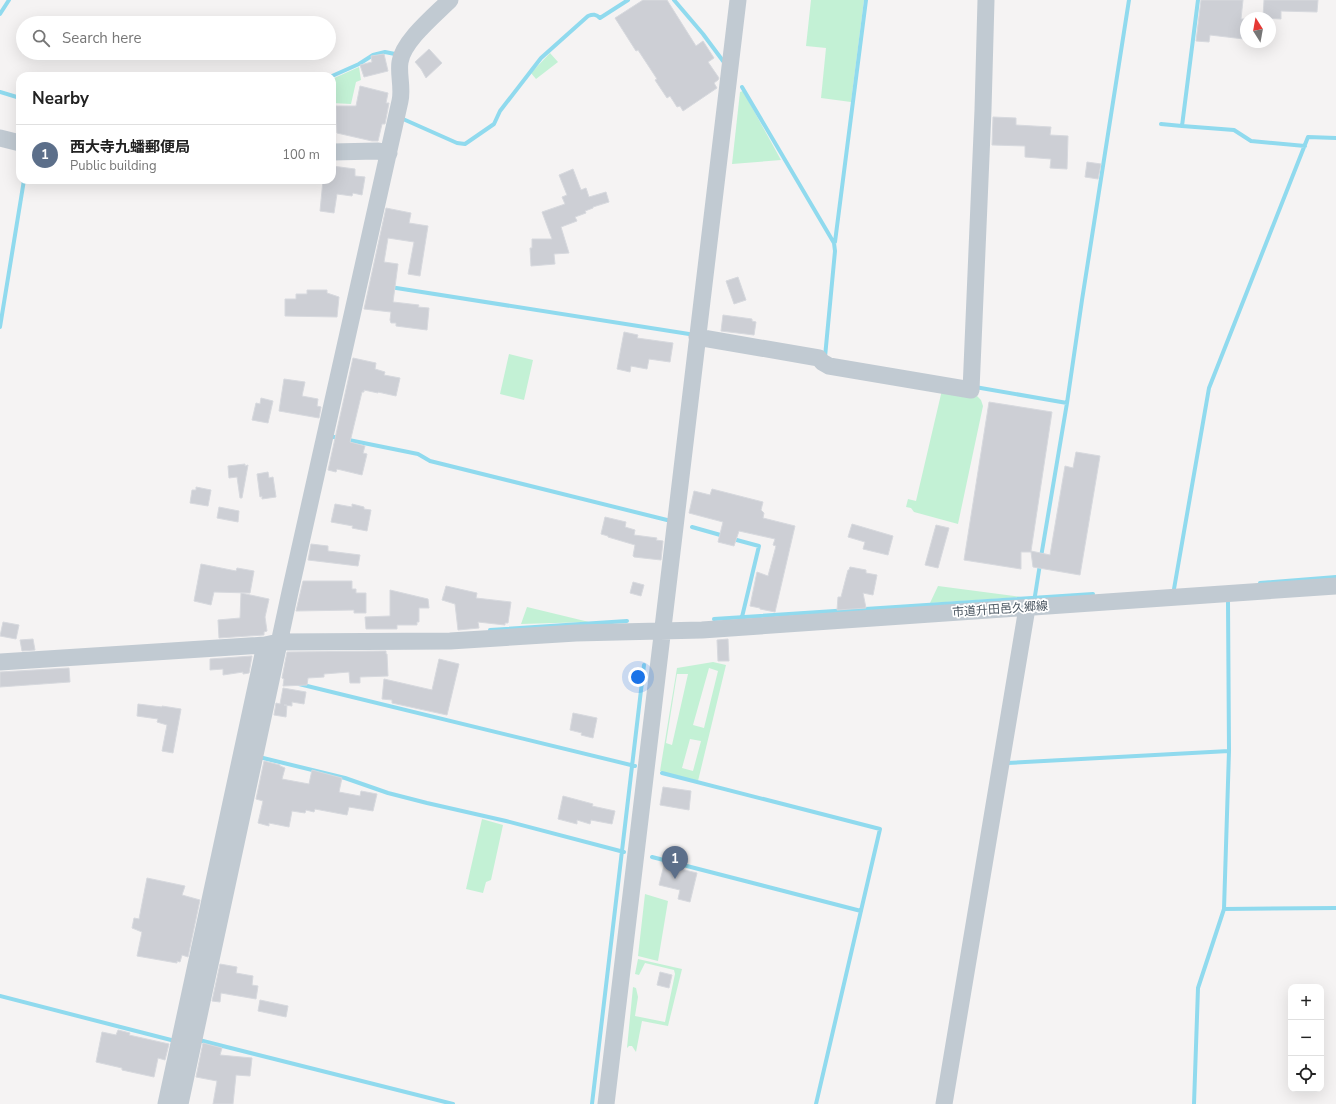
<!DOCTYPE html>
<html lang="en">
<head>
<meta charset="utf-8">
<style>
	body { margin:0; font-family:"Nunito Sans","Noto Sans JP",sans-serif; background:#f6f6f6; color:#222 }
	.controls { position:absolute; right:12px; bottom:12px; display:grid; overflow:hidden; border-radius:8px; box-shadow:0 4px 16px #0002 }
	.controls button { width:36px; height:36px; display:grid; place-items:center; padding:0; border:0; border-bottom:1px solid #e0e0e0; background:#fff; color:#222; font:20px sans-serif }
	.compass { position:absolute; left:1240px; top:12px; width:36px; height:36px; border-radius:50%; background:#fff; box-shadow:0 4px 16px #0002; rotate:349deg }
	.you { position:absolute; left:638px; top:677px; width:14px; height:14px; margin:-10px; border:3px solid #fff; border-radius:50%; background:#1a73e8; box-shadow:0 0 0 6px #1a73e833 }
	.badge { display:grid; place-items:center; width:26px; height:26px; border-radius:50%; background:#1a73e8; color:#fff; font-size:13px; font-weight:700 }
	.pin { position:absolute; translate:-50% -33px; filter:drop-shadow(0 1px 2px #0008) }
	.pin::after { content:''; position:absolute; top:21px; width:14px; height:12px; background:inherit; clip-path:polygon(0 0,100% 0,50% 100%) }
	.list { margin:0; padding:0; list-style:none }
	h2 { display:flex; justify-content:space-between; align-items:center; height:52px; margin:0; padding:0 16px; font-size:17px }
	h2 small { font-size:13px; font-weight:400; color:#767676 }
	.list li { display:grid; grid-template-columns:26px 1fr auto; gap:12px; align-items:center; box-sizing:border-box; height:60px; padding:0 16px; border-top:1px solid #e0e0e0 }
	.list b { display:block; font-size:15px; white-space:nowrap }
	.list p { margin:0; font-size:13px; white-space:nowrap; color:#767676 }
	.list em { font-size:13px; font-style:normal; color:#767676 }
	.icon { flex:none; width:22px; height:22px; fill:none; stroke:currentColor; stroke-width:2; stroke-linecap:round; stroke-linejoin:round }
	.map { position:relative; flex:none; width:1336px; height:1104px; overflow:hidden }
	.search { position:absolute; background:#fff; box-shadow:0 4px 16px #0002; left:16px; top:16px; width:320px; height:44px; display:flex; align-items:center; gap:10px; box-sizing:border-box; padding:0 14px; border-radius:22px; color:#767676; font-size:15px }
	.panel { position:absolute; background:#fff; box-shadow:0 4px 16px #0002; left:16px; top:72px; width:320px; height:112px; border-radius:12px }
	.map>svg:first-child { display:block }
</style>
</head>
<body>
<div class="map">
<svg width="1336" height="1104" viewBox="0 0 1336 1104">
	<rect width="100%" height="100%" fill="#f5f3f3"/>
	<!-- green -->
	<path fill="#c3f1d5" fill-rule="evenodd" d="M811 0H864L851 102 821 98 826 48 806 46Z
		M550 53 558 62 536 79 531 73Z
		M359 67 361 80 356 82 351 104 332 103V79Z
		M743 91 781 160 732 164 740 92Z
		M509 354 533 360 524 400 500 394Z
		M942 390 977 396 981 400 983 406 958 524 914 512 911 508 906 507 908 499 916 501Z
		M938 586 1021 597 930 603Z
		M527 607 589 622 521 624Z
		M713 662 726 665 698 781 660 771 677 668ZM709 668 718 671 704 728 693 725ZM677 674H688L672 745 666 743ZM690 739 701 741 693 771 682 768Z
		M482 819 503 825 491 880 486 882 483 893 466 889Z
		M645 894 668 901 658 961 638 956Z
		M638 959 682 969 668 1026 642 1021 636 1052 632 1046H629L627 1048 633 987 636 988 638 997 635 1016 665 1022 675 974 674 970 645 963 639 975 635 974Z"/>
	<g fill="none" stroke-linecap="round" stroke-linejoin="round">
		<!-- stream -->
		<path stroke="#90daee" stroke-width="4" d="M674 0 703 34 723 61
			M1198 0 1182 126 1234 130 1251 141 1305 146
			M0 14 9 0
			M332 76 359 64 373 55 385 52 395 54
			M742 87 834 243 835 251 825 357
			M0 92 20 98
			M403 119 457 143 465 144 494 124 500 111 541 58 588 16C593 14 596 14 600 18L628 0
			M1161 124 1182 126
			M835 242 866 0
			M390 287 689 334
			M0 327 24 180
			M975 387 1067 403
			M329 436 418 454 430 461 667 520
			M692 527 724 536
			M733 539 759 546 742 617
			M1041 557 1067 403 1082 300 1129 0
			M1260 583 1336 577
			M1174 589 1209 388 1308 137 1336 138
			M1034 602 1040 564
			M1228 602 1229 751
			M714 619 1093 594
			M490 630 627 621
			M299 684 635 766
			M259 757 345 778 388 793 427 803 506 821 624 852
			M1007 763 1229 751 1224 909 1198 988 1194 1104
			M662 773 880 829 816 1104
			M652 857 861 911
			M1224 909 1336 908
			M0 996 175 1041
			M199 1040 453 1104
			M592 1104 644 665"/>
	</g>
	<!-- building -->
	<path fill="#cdcfd5" stroke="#d7d9de" d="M643 0H667L696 46 703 41 714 58 708 62 719 78 718 80 714 83 717 88 683 111 680 106 677 107 670 96 667 98 655 80 657 79 638 50 636 51 615 18Z
		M1201 0H1243L1241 19H1246V37H1245L1244 39 1210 35 1209 42 1196 41Z
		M1264 0H1318L1317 12 1281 11V19L1263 18Z
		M429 49 442 63 426 78 421 69 415 62Z
		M384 54 388 71 364 77 360 65 372 62 371 56Z
		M360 86 388 93 386 103H389L385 124H382L378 141H372L337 133 336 106H356Z
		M993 117 1016 118V125L1051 127 1050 135 1068 136 1067 169 1050 168 1051 159 1025 157V146L992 145Z
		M1087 162 1101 164 1098 179 1085 177Z
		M332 166 355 169V176L365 177 362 195 353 193 352 196 337 194 334 213 320 211 323 180H332Z
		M573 169 581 190 586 188 589 197 606 192 609 202 593 207V208L585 211 586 213 575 217 577 221 561 227 569 253 554 254 555 264 531 266 530 248H532V239H552L542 212 565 204 562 197 567 195 559 175Z
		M386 208 411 213 409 223 428 226 420 276 408 274 414 242 388 238 384 262 398 264 393 302 419 305 418 307 429 308 427 330 396 326V323H391L390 320 391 312 364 309Z
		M738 277 746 300 734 304 726 281Z
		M307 290H327V293L339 297 337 317 285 316V299H296V294H307Z
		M723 315 752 319V321L756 322 754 335 721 331Z
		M624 332 638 335 637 338 673 343 670 362 649 359 647 369 631 366 630 372 617 369Z
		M353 358 376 363 375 369 385 372 384 375 400 378 396 396 378 392V393L364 390V392H362L350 442 365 446 363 453 367 454 362 475 337 469 336 472 328 470Z
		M284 379 305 382 302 396 318 399 317 406 321 407 319 418 279 411Z
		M261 398 273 401 268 423 252 420 256 403 260 404Z
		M989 402 1052 412 1031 551 1050 555 1065 466 1073 468 1076 452 1100 456 1080 575 1033 567 1031 552H1021V569L964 560Z
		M245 464V466L248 465 242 498H240L237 477 229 478 228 466Z
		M268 472 269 478 273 477 276 497 262 499V496L260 497 257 474Z
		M196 487 211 490 208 506 190 503 192 490H196Z
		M712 489 763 502 761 510 764 513 763 518 795 526 775 612 760 609V608L750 606 757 572 768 576 776 546 773 545 775 539 739 531 734 546 718 542 723 522 689 513 694 491 710 495Z
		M335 504 352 507V504L364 507V509L371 510 367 531 352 528 353 526 331 522Z
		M219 507 239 511 238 522 217 518Z
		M605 517 626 522 625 527 635 530 634 535 657 538 656 540 663 541 661 560 634 557 633 556 635 545 608 537V536L601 534Z
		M852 524 893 536 888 555 863 549 865 542 848 537Z
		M936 525 949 528 938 568 925 565Z
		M311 544 328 546V551L360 555 358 566 308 560Z
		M201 564 236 571 237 568 254 571 250 593 214 592 211 605 194 601Z
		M850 567 866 570V573L877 575 873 595 863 593 866 608 837 610 838 597H841L848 570H849Z
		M303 581H352V589H356V593H366V613H354V610L296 611Z
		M633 582 644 585 641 596 630 593Z
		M446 586 477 593 476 598 511 602 508 623H505V625L478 622 479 628 458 630 455 604 442 600Z
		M390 590 428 599 429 608H419V622H417V625H397V629H366L365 617 390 616Z
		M241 593 269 599 265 617 267 631 264 632V635L219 638 218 620 240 618Z
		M3 622 19 625 16 639 0 636Z
		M33 639 35 650 22 651 20 640Z
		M728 639 729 661H718L717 640Z
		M386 651V654H387L388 676 360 677V683H350L349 672 324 674V677L308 678 307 685 283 686 284 679 282 678 287 652Z
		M252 656 249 673 243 674V672L223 675V669L210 670V659Z
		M439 659 459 664 447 715 392 703V700L382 699 384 679 432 690Z
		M69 668 70 682 0 687V672Z
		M283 688 306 692 304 704 292 702V706L284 705H287L286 717 274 715 276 703 280 704Z
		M138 704 162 707V706L181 709 173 753 162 751 167 725 157 722 158 719 137 716Z
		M573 713 597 718 593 738 581 735 582 733 570 730Z
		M264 761 280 765V766L285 768 282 779 309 784 312 770 342 778 339 792 360 796 361 791 377 794 373 811 349 807 347 815 315 809 314 812 306 810 305 813 292 811 289 827 269 823V826L258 823 263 801 256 799Z
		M663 787 691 791 689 810 660 805Z
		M563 796 593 804 592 806 615 811 612 824 591 820 590 824 577 820V824L558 819Z
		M664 865 697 873 690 902 678 899 680 890 659 885Z
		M147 878 185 886 182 895 200 900 188 957 182 955 180 962 177 961V963L137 956 142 932 132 928 134 918 139 919Z
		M220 964 237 967 236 973 253 976 252 985 258 986 256 999 221 993 220 1002 212 1001Z
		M660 972 672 975 669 988 657 985Z
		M260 1000 288 1006 286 1017 258 1011Z
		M118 1030 130 1033 129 1035 169 1044 165 1060 158 1058 154 1077 122 1070V1068L96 1062 102 1032 116 1035Z
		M203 1043 222 1048 220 1055 252 1058 250 1076 236 1075 233 1104H213L217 1081 196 1077Z"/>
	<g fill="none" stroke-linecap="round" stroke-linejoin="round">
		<!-- minor -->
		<path stroke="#c1cad2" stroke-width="17" d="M0 138 20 143
			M332 152 377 151 389 153
			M697 337 819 358 822 362 829 366 971 390 983 110 986 0
			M0 662 265 645 279 642 450 641 576 633 702 630 1336 586
			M166 1104 265 645
			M180 1104 290 592 400 101C403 88 398 74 400 62 403 41 435 15 450 0
			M606 1104 738 0
			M944 1104 1027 608"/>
	</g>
	<g text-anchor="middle" stroke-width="3.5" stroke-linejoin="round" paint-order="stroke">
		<!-- street labels -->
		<g font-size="12" fill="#4a5661" stroke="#fff">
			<text transform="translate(1000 609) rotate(-4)" y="4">市道升田邑久郷線</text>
		</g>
	</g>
</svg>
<div class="controls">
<button>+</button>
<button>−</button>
<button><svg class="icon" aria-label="locate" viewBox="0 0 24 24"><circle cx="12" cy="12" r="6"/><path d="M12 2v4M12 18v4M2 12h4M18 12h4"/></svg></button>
</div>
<svg class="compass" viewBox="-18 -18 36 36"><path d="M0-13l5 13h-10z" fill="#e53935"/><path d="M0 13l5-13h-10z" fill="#767676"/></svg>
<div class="you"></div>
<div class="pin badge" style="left:675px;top:879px;background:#5c6f8a">1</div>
<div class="search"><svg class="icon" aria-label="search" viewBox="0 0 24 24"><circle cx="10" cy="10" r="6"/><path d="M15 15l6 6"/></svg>Search here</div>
<section class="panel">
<h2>Nearby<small></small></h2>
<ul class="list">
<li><span class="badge" style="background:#5c6f8a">1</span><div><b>西大寺九蟠郵便局</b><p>Public building</p></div><em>100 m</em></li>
</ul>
</section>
</div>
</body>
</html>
